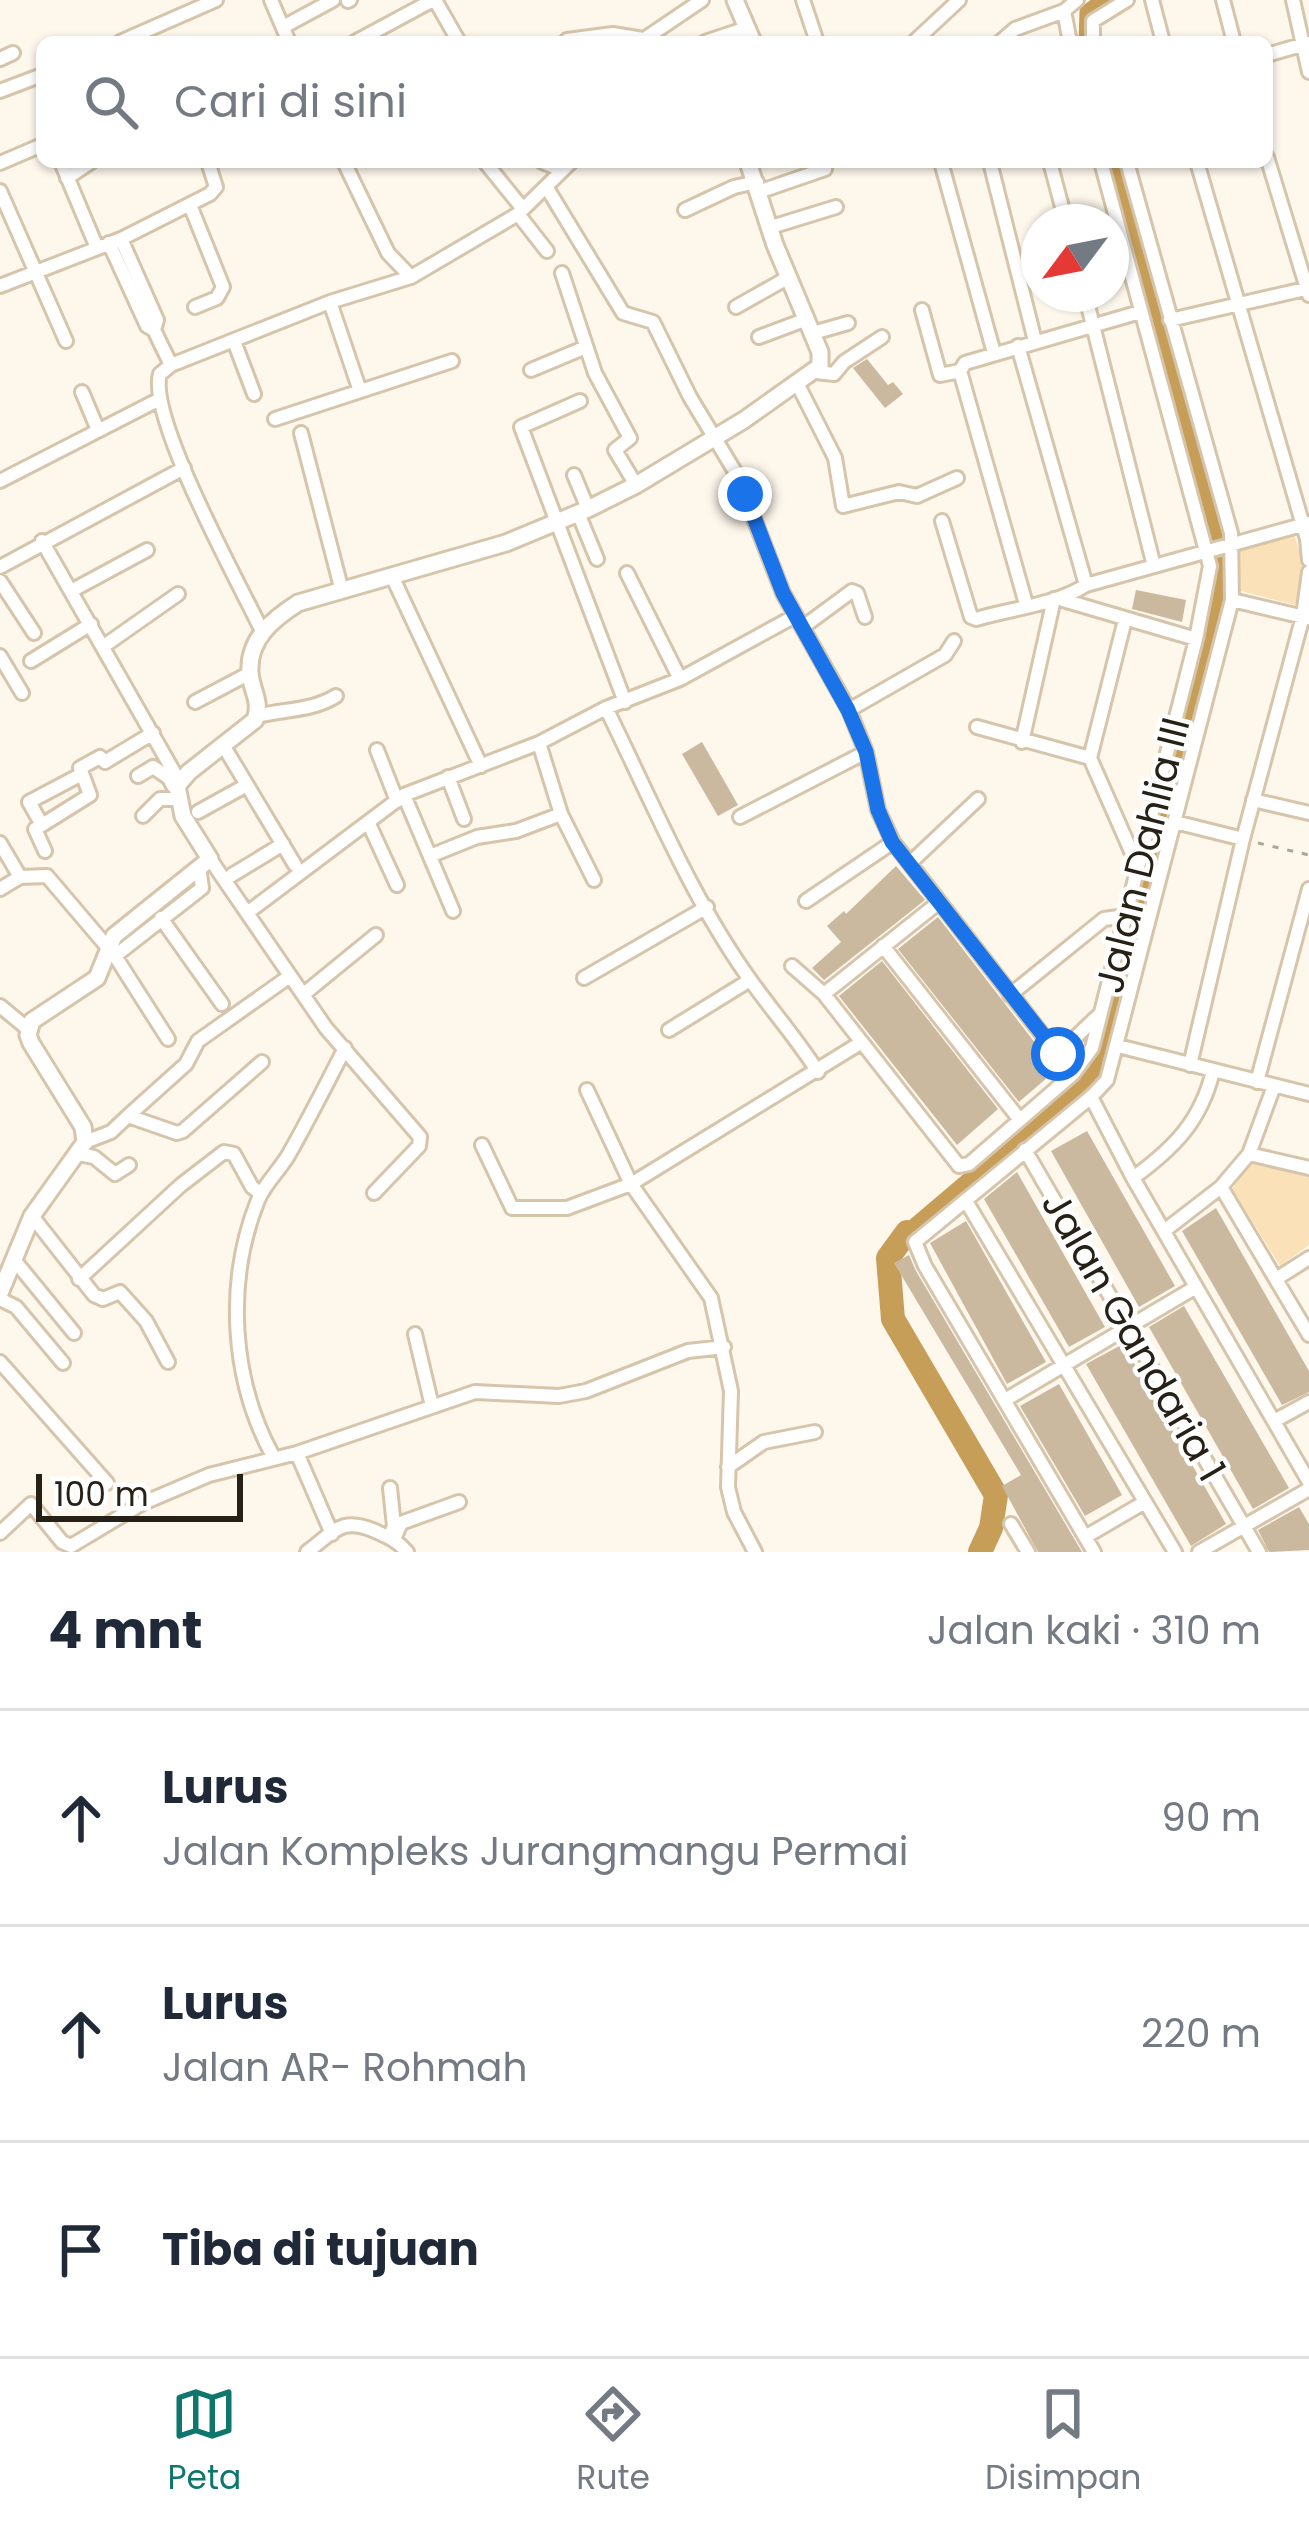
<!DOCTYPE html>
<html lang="id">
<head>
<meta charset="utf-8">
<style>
	body { margin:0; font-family:Poppins,sans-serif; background:#f6f6f7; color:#1f2937 }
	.compass { position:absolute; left:1021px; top:204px; width:108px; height:108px; border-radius:50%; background:#fff; box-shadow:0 3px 9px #0004; rotate:238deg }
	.scale { position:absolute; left:36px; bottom:30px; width:207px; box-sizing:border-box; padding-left:12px; border:6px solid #262016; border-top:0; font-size:33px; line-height:42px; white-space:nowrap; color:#262016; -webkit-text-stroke:9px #fff; paint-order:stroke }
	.stop { position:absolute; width:36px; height:36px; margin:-27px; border:9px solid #1a73e8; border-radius:50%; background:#fff }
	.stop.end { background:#1a73e8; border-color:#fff; box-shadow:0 3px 12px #0008 }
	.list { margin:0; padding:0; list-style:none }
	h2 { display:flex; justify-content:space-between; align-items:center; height:156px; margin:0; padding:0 48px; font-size:51px }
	h2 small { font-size:39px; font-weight:400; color:#747a83 }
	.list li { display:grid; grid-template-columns:78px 1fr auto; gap:36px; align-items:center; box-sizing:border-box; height:216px; padding:0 48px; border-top:3px solid #e0e1e3 }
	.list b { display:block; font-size:45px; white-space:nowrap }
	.list p { margin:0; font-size:39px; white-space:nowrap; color:#747a83 }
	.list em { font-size:39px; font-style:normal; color:#747a83 }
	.icon { flex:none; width:66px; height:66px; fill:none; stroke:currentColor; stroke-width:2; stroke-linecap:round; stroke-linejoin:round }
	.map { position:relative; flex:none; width:1309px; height:1552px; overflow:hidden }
	.search { position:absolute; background:#fff; box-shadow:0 3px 9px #0004; left:36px; right:36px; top:36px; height:132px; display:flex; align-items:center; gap:30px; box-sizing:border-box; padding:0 42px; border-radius:18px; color:#747a83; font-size:45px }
	.sheet { height:804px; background:#fff }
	nav { display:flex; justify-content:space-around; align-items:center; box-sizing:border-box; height:168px; border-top:3px solid #e0e1e3; background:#fff; font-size:33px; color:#747a83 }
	nav a { display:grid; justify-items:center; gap:6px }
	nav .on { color:#0f766e }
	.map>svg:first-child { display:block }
</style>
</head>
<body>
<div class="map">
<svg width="1309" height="1552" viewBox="0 0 1309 1552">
	<rect width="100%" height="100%" fill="#fef7ec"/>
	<!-- green -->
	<path fill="#fae1b8" d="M1293 532 1306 569 1295 605 1241 591 1238 547Z
		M1253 1160 1309 1175V1245L1280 1266 1232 1189Z"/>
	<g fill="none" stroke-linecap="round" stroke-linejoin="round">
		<!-- canal -->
		<path stroke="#c79e58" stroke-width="15" d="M1086 42 1087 12 1103 0
			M907 1232 1095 1072 1104 1053 1224 578 1218 540 1117 162"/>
		<!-- river -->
		<path stroke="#c79e58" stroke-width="24" d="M907 1232 888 1258 893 1319 996 1495 991 1528 980 1552"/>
	</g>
	<!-- building -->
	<path fill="#cab99e" d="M867 359 888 385 893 382 903 394 885 408 853 368Z
		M1136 590 1186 600 1182 622 1132 609Z
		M702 742 738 805 718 816 682 754Z
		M896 866 925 900 824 980 812 968 841 942 827 926 844 911 846 914Z
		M938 917 1056 1070 1019 1102 898 949Z
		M882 961 998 1109 957 1145 839 996Z
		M1087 1131 1175 1286 1139 1307 1051 1151Z
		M1017 1172 1105 1327 1069 1347 984 1199Z
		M1216 1208 1309 1371V1392L1282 1405 1182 1231Z
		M966 1221 1046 1362 1007 1384 930 1243Z
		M909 1255 916 1271 1082 1552H1038L1002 1486 1021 1475 894 1263Z
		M1184 1306 1289 1488 1253 1509 1149 1327Z
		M1123 1344 1226 1524 1191 1546 1086 1364Z
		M1059 1384 1122 1495 1085 1516 1020 1406Z
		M1299 1507 1309 1524V1550L1269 1552 1258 1530Z"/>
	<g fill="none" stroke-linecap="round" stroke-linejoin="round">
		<!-- minor casing -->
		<g stroke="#d6c5aa" stroke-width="18">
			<path id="minor" d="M271 0 289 42
				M435 0 459 42
				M803 0 817 42
				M1152 0 1163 42
				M1223 0 1234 42
				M1293 0 1309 72
				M348 1 350 0
				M283 27 333 0
				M567 40 613 34 643 39
				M120 42 216 0
				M355 42 433 0
				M640 42 702 0
				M705 42 747 28
				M914 42 959 0
				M1000 42 1015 29 1064 11
				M1070 42 1064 11 1077 0
				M1093 42V21L1127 0
				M1267 55 1308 43
				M0 59 13 53
				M0 91 42 75
				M1267 157 1309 295
				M61 162 97 248
				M344 162 388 253 411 277
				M485 162 523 209
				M542 162 562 170
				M941 162 994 353
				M990 162 1035 341
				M1050 162 1066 222
				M1197 162 1307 539 1309 560
				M0 163 42 145
				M67 178 91 162
				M547 188 623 313 653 322 690 397 737 475 783 593 849 710 866 752 878 810 893 842 1073 1074
				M0 191 66 341
				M761 191 825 169
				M190 205 223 287 217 298 195 307
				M685 210 734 187 757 182
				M518 214 547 251
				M771 227 836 207
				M109 243 147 326 154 330 157 320 121 239
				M562 273 595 373 630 438 615 450 636 485
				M0 286 121 239 210 194 216 187 208 162
				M1085 294 1154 566
				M330 302 360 391
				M736 307 789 277
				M922 310 940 375 960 371 965 363 1140 312
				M1170 320 1309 288
				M154 330 171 365
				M813 333 848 323
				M759 337 807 319
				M234 341 254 394
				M1018 346 1086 585
				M531 370 586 347
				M960 371 1026 604
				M816 372 834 374 844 362 882 337
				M797 383 835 458 843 506 899 492 917 496 957 478
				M82 392 98 430
				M580 401 521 427 625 702
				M275 419 452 361
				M301 433 342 591
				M574 475 588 509
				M0 481 158 400
				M578 513 597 559
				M942 521 971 617 976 619C1013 608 1055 605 1086 585L1309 523
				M42 541 179 781
				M0 567 184 468
				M627 573 680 679
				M392 576 481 766
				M0 581 34 633
				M71 591 147 550
				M1063 600 1196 639
				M1232 600 1308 618
				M803 627 852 591 857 593 865 617
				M263 633C240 585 147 417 160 374L171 365 330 302 411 277 518 214 571 162
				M104 646 178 594
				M0 656 22 693
				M31 661 91 624
				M195 702 250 673
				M606 708C651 799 691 898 751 981 773 1012 797 1039 818 1072
				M849 710 945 655 954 641
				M257 716C285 709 312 711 336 696
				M977 727 1090 758
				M1022 742 1054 599
				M223 745 295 865
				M377 750 397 801
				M1090 758 1125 620
				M1090 758 1138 867
				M82 774 29 802 42 825 90 795 80 768 100 757 105 762 153 733
				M138 776 153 767 169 778 173 786
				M448 777 464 819
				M404 795 453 911
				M1253 800 1309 813
				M198 812 245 786
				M561 814 594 880
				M143 816 160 799H178
				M740 817 866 752
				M368 822 397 885
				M1175 822 1243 839
				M42 825 35 829 45 851
				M0 843 20 877
				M430 856 477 837 516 831 561 814 539 743
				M210 859 326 1028 420 1137 419 1146 374 1193
				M910 863 978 799
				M232 875 283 844
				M0 889 20 877 47 876 115 956 168 1039
				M806 901 893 842
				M247 913 404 795 539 743 606 708 680 679 795 616
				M161 918 222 1004
				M883 946 1020 1120
				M115 956 202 888 199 867
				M792 966 824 994 959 1166 969 1164 1073 1074 1092 1048 1196 639 1210 566 1101 162
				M584 978 707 907
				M305 993 376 935
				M824 994 938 903
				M1010 995 1104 919 1126 916
				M0 1006 28 1029
				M669 1030 750 980
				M1118 1046 1309 1094
				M1058 1054 1100 1014
				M1190 1065 1243 839 1303 616 1309 572
				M1257 1082 1309 889
				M587 1090 631 1184 711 1298 731 1391 728 1487 734 1512 755 1552
				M1091 1097 1133 1178 1309 1482
				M128 1116 186 1064 198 1041 290 976
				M85 1142 111 1132 128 1116 177 1133 183 1131 262 1062
				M482 1145 512 1208H567L631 1184 862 1042
				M1025 1150 1259 1552
				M78 1154 94 1157 115 1174 129 1165
				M1249 1154 1309 1168
				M1133 1178C1174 1148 1201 1121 1213 1071
				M1221 1187 1309 1335
				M966 1201 1175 1552
				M32 1216 94 1295 103 1299 120 1292 146 1321 168 1362
				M1164 1231 1221 1187 1249 1154 1274 1086
				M15 1261 74 1333
				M79 1279 181 1185 224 1152 234 1154 252 1187 261 1194
				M1276 1279 1309 1258
				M0 1299 16 1307 63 1363
				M415 1334 432 1406
				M0 1362 107 1483
				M1005 1400 1196 1287
				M1276 1420 1309 1402
				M297 1453 332 1534
				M274 1458C231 1381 225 1282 258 1200 265 1183 280 1170 289 1154 309 1119 327 1083 345 1048
				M728 1467 764 1442 815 1432
				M390 1488 394 1526 390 1536
				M1011 1524 1028 1552
				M0 1533 31 1504 62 1542 71 1546 141 1504 209 1475 297 1453 475 1392 559 1396 586 1391 688 1351 724 1347
				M1085 1537 1145 1502
				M394 1539 401 1523 459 1502
				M307 1552C334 1532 341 1516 375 1531 388 1537 398 1541 407 1552
				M1094 1552 925 1266 915 1242 1091 1097 1107 1080 1232 600 1231 533 1127 162
				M1199 1552 1309 1489"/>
		</g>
		<!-- tertiary casing -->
		<g stroke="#d6c5aa" stroke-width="21">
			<path id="tertiary" d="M735 0 753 42
				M0 1293 32 1216 85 1142 83 1127 31 1043 28 1035 32 1021 97 978 114 936 210 859 183 816 177 786 189 772 255 720C262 700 251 691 250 672 248 639 273 619 298 603L506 543 588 509 636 485 744 420 820 366V352L775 245 748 162"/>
		</g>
		<!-- path -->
		<path stroke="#aca59b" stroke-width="3" stroke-dasharray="6 9" stroke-linecap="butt" d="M1258 843 1309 855"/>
		<!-- minor -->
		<use href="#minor" stroke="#fff" stroke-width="12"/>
		<!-- tertiary -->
		<use href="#tertiary" stroke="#fff" stroke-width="15"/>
	</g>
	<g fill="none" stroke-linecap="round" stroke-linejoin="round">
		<!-- route -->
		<path stroke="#1a73e8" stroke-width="15" d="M745 494 783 593 848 710 866 752 878 810 892 842 1058 1054"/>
	</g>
	<g text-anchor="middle" stroke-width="9" stroke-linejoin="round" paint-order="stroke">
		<!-- street labels -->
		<g font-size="39" fill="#262016" stroke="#fff">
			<text transform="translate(1142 855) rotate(-76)" y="14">Jalan Dahlia III</text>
			<text transform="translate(1134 1336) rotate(60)" y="14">Jalan Gandaria 1</text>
		</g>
	</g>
</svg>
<svg class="compass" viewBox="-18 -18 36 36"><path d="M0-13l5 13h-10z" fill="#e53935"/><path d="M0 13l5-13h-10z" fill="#747a83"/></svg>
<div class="scale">100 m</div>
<div class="stop" style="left:1058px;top:1054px"></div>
<div class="stop end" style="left:745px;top:494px"></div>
<div class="search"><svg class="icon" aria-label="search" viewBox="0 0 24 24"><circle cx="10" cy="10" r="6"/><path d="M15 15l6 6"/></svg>Cari di sini</div>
</div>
<section class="sheet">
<h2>4 mnt<small>Jalan kaki · 310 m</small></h2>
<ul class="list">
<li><svg class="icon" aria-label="ahead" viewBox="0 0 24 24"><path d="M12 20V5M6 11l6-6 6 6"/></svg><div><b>Lurus</b><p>Jalan Kompleks Jurangmangu Permai</p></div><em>90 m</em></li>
<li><svg class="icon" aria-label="ahead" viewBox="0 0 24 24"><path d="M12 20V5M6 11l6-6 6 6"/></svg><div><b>Lurus</b><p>Jalan AR- Rohmah</p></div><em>220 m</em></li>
<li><svg class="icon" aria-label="arrive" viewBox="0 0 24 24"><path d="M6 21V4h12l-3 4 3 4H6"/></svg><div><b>Tiba di tujuan</b></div></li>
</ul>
</section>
<nav>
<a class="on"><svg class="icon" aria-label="map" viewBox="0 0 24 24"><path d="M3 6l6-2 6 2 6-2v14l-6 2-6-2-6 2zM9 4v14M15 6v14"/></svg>Peta</a>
<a><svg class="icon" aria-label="directions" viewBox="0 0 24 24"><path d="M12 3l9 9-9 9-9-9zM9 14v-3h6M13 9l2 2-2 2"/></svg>Rute</a>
<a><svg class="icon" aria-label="saved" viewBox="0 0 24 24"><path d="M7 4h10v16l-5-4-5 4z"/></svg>Disimpan</a>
</nav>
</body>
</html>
